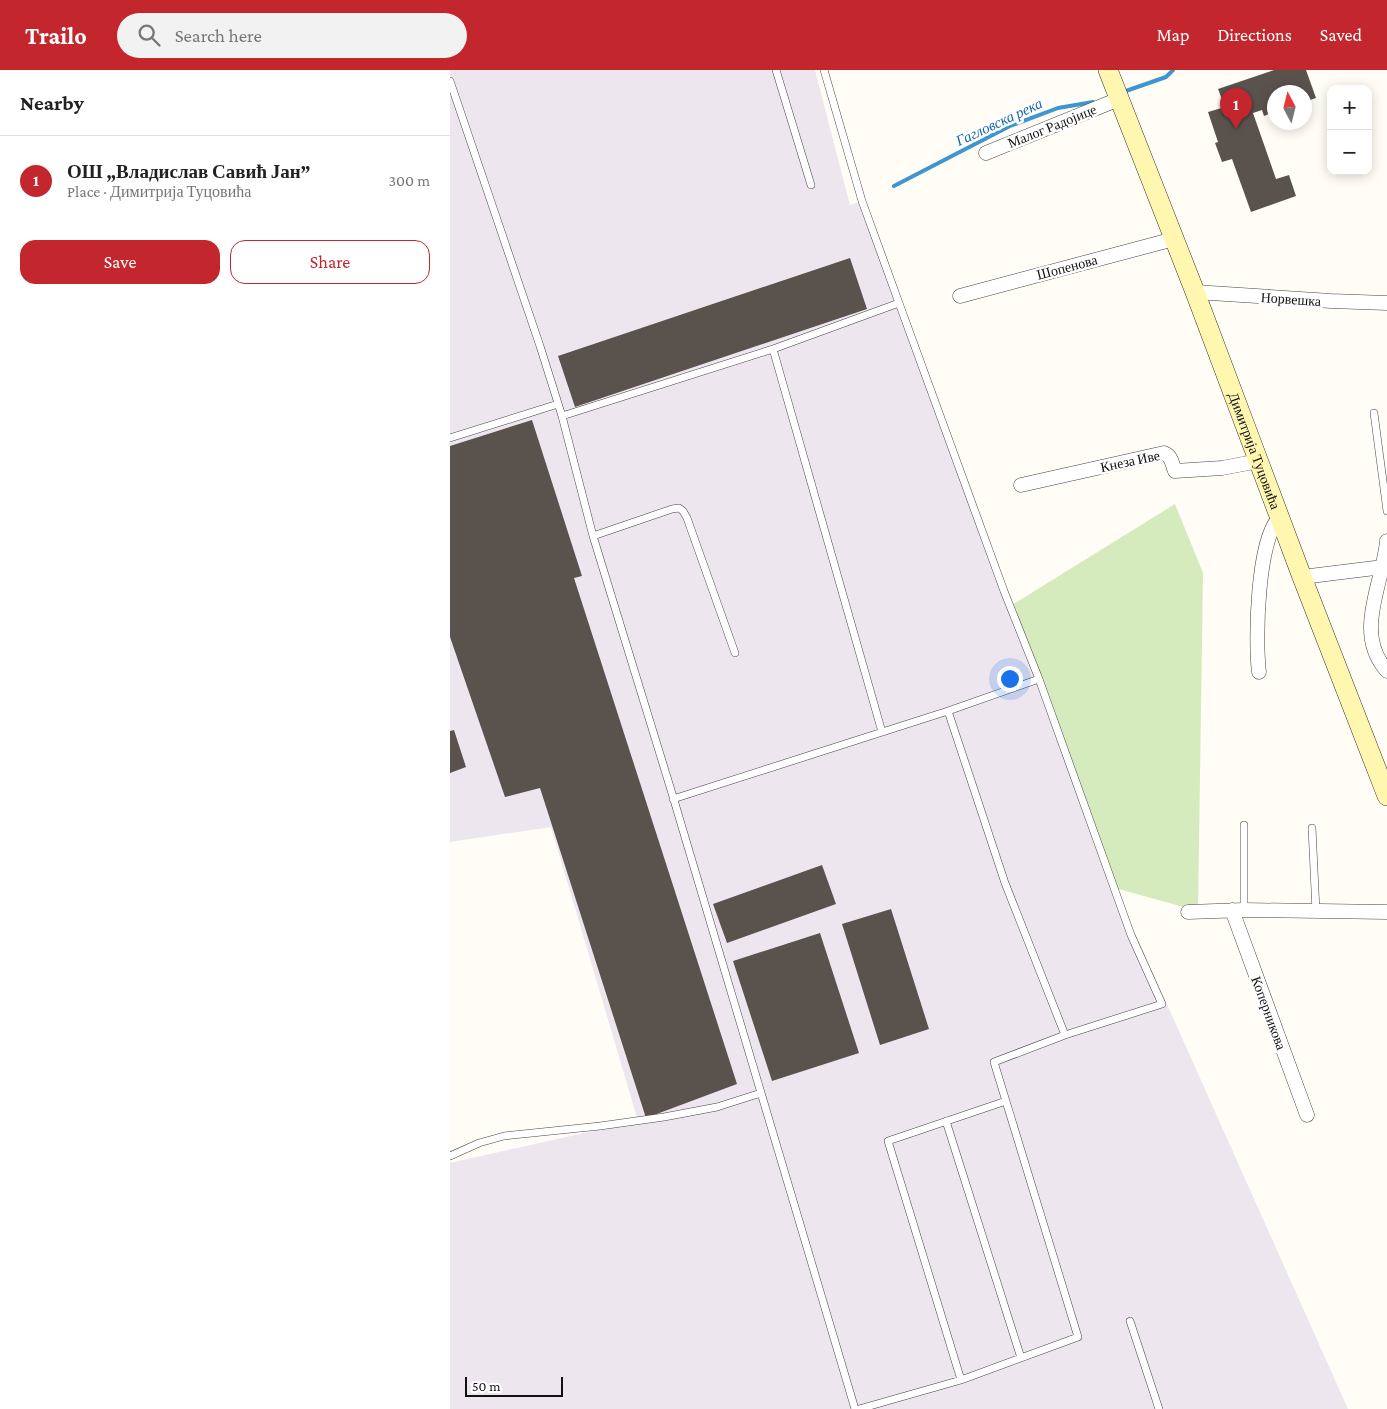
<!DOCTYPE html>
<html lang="en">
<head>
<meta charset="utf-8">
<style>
	body { margin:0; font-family:"Crimson Pro",serif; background:#f2f2f2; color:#222 }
	.controls { position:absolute; right:15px; top:15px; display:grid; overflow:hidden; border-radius:10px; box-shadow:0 2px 12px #0003 }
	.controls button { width:45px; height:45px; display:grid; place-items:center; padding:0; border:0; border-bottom:1px solid #e0e0e0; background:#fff; color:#222; font:25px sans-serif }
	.compass { position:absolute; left:817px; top:15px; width:45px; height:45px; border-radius:50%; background:#fff; box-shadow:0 2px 12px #0003; rotate:353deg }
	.scale { position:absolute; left:15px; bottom:12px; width:98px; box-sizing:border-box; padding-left:5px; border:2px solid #111; border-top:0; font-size:14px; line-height:18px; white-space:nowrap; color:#111; -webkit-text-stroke:4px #fff; paint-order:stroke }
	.you { position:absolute; left:559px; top:608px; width:18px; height:18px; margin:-12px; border:4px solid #fff; border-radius:50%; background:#1a73e8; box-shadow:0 0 0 8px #1a73e833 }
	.badge { display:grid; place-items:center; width:32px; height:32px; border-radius:50%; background:#c4262e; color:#fff; font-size:16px; font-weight:700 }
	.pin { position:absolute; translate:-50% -41px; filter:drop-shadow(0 1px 2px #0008) }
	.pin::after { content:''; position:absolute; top:26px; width:18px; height:15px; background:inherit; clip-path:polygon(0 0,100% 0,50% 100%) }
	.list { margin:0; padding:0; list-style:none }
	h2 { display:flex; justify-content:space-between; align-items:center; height:65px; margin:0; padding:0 20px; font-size:21px }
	h2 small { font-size:16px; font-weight:400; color:#767676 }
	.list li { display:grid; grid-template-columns:32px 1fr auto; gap:15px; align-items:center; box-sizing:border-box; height:90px; padding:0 20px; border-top:1px solid #e0e0e0 }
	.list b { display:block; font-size:19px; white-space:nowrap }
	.list p { margin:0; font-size:16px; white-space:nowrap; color:#767676 }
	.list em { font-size:16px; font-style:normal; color:#767676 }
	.actions { display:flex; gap:10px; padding:15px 20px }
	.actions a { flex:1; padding:11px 0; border:1px solid #c4262e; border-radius:15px; text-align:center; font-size:18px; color:#c4262e }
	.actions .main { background:#c4262e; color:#fff }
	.icon { flex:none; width:28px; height:28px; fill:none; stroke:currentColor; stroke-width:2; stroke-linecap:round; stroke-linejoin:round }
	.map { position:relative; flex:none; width:937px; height:1339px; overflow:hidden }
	header { display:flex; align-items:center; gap:30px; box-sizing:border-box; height:70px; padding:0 25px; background:#c4262e; color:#fff }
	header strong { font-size:24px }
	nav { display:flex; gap:28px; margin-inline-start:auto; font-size:18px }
	.search { width:350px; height:45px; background:#f2f2f2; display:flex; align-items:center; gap:12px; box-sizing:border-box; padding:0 18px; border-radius:28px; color:#767676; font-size:19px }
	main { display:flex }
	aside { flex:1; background:#fff }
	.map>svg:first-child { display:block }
</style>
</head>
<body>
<header>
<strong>Trailo</strong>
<div class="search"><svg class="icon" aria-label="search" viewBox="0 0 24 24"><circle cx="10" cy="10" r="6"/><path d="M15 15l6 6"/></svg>Search here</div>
<nav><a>Map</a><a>Directions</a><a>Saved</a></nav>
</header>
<main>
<aside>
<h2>Nearby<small></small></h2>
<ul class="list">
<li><span class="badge">1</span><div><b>ОШ „Владислав Савић Јан”</b><p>Place · Димитрија Туцовића</p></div><em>300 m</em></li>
</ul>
<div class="actions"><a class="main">Save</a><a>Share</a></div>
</aside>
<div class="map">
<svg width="937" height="1339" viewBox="0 0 937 1339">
	<rect width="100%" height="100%" fill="#fffdf5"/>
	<!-- industrial -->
	<path fill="#eee6ef" d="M0 0H365L400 135 412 131 665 818 898 1339H0V1093L188 1051 101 757 0 772Z"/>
	<!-- green -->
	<path fill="#d5ebbd" d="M725 434 753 503 748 841 665 818 562 535Z"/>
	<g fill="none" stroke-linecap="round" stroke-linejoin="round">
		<!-- stream -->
		<path stroke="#3f96cf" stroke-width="4" d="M673 22 716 7 723 0
			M444 116 560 56 608 38 643 32"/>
	</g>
	<!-- building -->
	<path fill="#5a524d" d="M824 0H856L866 28 854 32V22H824V42L814 46 812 40 803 43 826 109 839 105 846 126 801 142 782 89 772 92 765 73 768 72 758 42 775 37 768 19Z
		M400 188 417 239 125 337 108 286Z
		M82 350 132 506 124 508 287 1014 196 1048 90 718 55 727 0 567V376Z
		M4 660 16 697 0 703V661Z
		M372 795 386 834 277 873 263 834Z
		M441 839 479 959 430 975 392 854Z
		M370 863 409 983 322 1011 283 891Z"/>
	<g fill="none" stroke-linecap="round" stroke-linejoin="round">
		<!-- lane casing -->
		<g stroke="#444" stroke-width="8">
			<path id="lane" d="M326 0 361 115
				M374 0 412 131 449 233 554 521 589 609 681 865 712 934 615 965 555 813 498 641
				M0 11 90 276 112 346 143 466 221 720 405 1339
				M323 279 432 662
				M924 343 937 441
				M112 346 323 279 449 233
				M0 368 108 334
				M143 466 222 439 229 438 233 441 237 448 285 583
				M223 729 498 641 589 609
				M794 755V840
				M862 758 866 841
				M496 1051 571 1288
				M0 1086 29 1073 54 1066 150 1056 214 1047 267 1037 311 1023
				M680 1251 709 1339
				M511 1310 438 1071 556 1031
				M409 1339 511 1310 628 1267 544 992 615 965"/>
		</g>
		<!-- street casing -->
		<g stroke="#444" stroke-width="15">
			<path id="street" d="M536 83 669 29
				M745 222 881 231 937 233
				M510 226 724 169
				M571 415 714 383C722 386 722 394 725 401L772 398 809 391
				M937 471C933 514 903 563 937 601
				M852 507 933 497
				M809 602C805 571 807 468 830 447
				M782 840 857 1045
				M738 842 794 840 937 842"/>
		</g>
		<!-- secondary casing -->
		<g stroke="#333" stroke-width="20">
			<g id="secondary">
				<path id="s1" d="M658 0 745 222 852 507 937 726"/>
			</g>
		</g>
		<!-- lane -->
		<use href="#lane" stroke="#fff" stroke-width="7"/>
		<!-- street -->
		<use href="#street" stroke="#fff" stroke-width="14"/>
		<!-- secondary -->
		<use href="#secondary" stroke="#fff6b0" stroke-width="19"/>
	</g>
	<g text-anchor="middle" stroke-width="5" stroke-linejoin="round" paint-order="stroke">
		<!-- street labels -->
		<g font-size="14" fill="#111" stroke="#fff">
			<text transform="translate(602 56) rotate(-22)" y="5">Малог Радојице</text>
			<text transform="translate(617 197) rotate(-15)" y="5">Шопенова</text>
			<text transform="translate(841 229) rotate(4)" y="5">Норвешка</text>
			<text dy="5" stroke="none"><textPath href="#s1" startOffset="408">Димитрија Туцовића</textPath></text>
			<text transform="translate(680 391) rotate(-12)" y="5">Кнеза Иве</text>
			<text transform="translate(819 943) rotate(70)" y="5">Коперникова</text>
		</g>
		<!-- water labels -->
		<g font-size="15" font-style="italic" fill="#1768a6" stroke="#fff">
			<text transform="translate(549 52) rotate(-25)" y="5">Гагловска река</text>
		</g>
	</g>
</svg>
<div class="controls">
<button>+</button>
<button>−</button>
</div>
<svg class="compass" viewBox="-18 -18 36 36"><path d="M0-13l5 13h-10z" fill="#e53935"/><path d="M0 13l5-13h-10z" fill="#767676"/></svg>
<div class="scale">50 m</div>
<div class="you"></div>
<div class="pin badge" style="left:786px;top:59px">1</div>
</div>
</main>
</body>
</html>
